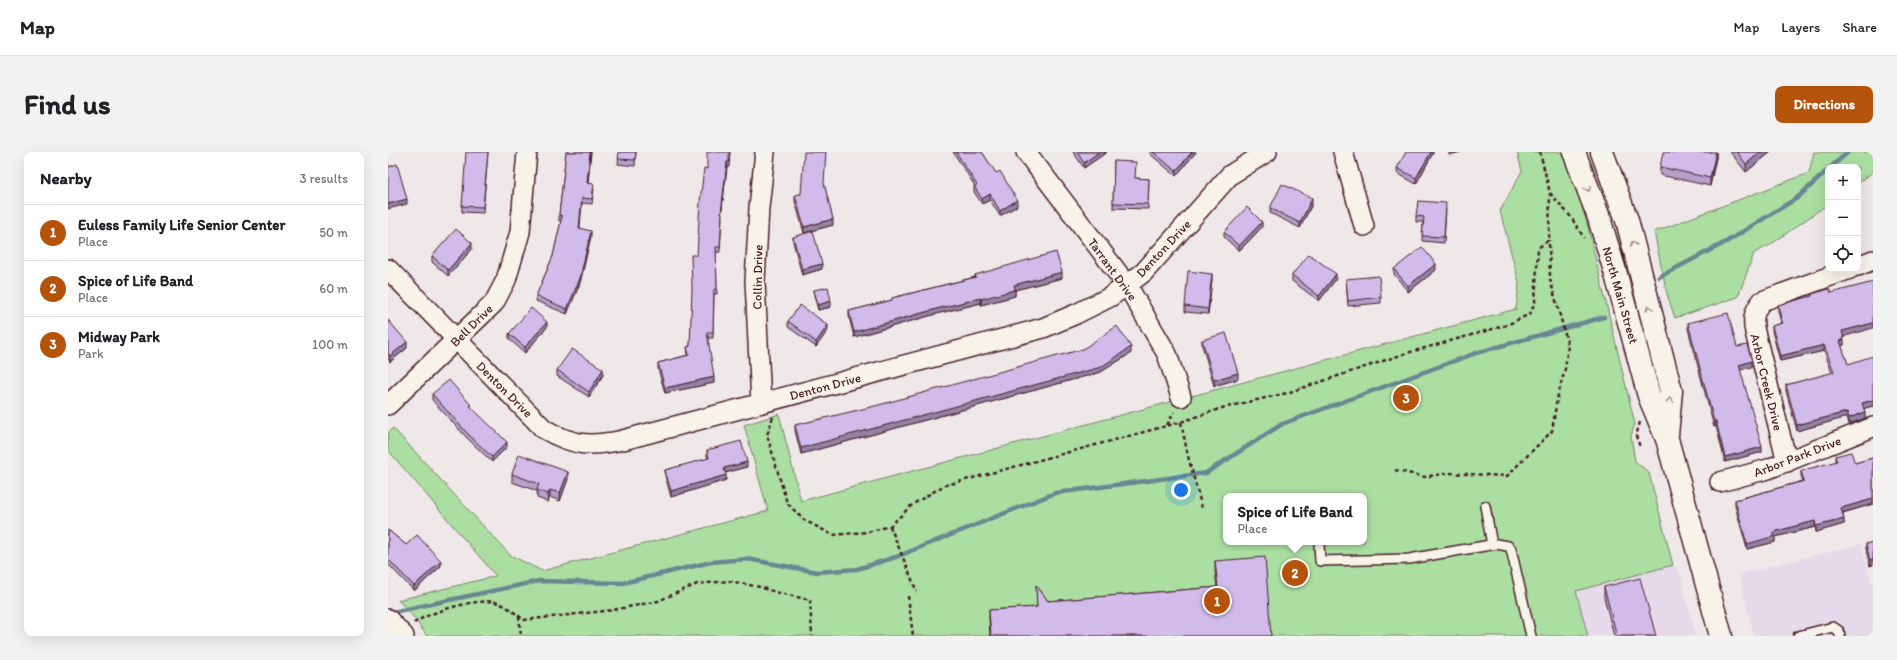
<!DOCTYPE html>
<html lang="en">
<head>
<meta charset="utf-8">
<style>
	body { margin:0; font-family:Itim,sans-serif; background:#f2f2f2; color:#202124 }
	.controls { position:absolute; right:12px; top:12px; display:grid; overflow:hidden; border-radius:8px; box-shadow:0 4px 16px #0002 }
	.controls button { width:36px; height:36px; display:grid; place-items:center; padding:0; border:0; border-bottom:1px solid #e0e0e0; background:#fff; color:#202124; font:20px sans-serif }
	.you { position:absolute; left:793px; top:338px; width:14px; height:14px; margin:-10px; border:3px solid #fff; border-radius:50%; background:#1a73e8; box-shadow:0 0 0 6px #1a73e833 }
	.badge { display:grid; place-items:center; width:26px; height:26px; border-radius:50%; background:#b45309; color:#fff; font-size:13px; font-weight:700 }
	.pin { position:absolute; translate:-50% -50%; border:2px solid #fff; box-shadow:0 1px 4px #0006 }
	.popup { position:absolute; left:835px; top:341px; width:144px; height:52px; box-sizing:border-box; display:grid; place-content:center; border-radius:8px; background:#fff; filter:drop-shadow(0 1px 3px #0005); font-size:13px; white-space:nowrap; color:#757577 }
	.popup b { font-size:15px; color:#202124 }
	.popup::after { content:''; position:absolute; left:50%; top:100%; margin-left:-8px; border:8px solid transparent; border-top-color:#fff }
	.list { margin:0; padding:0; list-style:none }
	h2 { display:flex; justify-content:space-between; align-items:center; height:52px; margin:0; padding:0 16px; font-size:17px }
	h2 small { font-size:13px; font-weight:400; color:#757577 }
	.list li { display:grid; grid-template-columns:26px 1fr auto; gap:12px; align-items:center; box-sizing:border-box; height:56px; padding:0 16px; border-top:1px solid #e0e0e0 }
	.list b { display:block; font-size:15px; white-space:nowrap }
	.list p { margin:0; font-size:13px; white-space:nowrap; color:#757577 }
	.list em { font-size:13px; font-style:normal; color:#757577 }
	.icon { flex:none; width:22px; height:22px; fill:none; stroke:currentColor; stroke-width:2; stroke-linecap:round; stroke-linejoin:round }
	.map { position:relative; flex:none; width:1485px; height:484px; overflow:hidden; border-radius:8px }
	header { display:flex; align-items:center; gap:24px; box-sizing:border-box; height:56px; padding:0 20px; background:#fff; border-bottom:1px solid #e0e0e0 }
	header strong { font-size:19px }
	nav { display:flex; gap:22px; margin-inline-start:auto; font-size:14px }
	.intro { display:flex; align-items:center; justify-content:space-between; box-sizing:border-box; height:96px; padding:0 24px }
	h1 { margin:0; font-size:28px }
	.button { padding:10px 18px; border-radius:8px; background:#b45309; color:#fff; font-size:14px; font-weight:700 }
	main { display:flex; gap:24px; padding:0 24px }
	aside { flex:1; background:#fff; border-radius:8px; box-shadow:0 4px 16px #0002 }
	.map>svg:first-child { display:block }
</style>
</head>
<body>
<header>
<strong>Map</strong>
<nav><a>Map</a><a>Layers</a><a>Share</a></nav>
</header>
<div class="intro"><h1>Find us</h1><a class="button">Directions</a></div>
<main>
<aside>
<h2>Nearby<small>3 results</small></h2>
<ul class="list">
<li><span class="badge">1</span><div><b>Euless Family Life Senior Center</b><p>Place</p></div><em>50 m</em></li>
<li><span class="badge">2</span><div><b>Spice of Life Band</b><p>Place</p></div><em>60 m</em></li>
<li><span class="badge">3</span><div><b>Midway Park</b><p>Park</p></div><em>100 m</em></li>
</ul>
</aside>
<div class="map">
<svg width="1485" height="484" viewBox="0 0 1485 484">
	<rect width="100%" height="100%" fill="#efe8e9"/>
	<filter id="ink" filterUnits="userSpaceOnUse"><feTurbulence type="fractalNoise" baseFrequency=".025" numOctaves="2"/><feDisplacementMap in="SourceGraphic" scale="8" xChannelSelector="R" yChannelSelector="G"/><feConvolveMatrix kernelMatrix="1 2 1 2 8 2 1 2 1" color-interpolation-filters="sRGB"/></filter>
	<g filter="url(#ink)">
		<!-- built -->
		<path fill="#e6daea" d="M1473 392 1485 436V484H1366L1351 422Z
			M1285 413 1292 422 1308 484H1200L1188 439Z"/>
		<!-- green -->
		<path fill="#aadfa1" stroke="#7a7f66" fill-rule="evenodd" d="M1129 0H1177L1199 71 1247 272 1243 284 1247 309 1261 321 1285 413 1188 439 1200 484H39L23 462 10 448 108 424 0 298V281L5 276 122 403 154 419 380 359 356 273 391 262 413 349 1128 157 1131 131 1112 59 1134 19ZM838 344H976V390H838Z
			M1426 0H1485V20L1470 31V15H1440V52L1382 93 1366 101 1350 145 1287 166 1279 142 1266 80 1421 21Z"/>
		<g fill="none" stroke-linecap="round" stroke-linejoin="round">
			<!-- stream -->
			<path stroke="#698892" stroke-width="4.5" d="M1443 15 1460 0
				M1271 125 1338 90 1409 46 1440 18
				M0 461 151 429 235 431 323 410 359 407 429 420 469 417 508 405 667 341 818 321 894 272 1088 201 1216 165"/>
			<!-- service casing -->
			<g stroke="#4a1f2b" stroke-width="12">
				<path id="service" d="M1097 354 1104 393
					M931 390 932 409 1021 407 1108 392 1120 394 1123 397 1143 484
					M1410 484 1445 475 1451 479 1452 484"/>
			</g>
			<!-- minor casing -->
			<g stroke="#4a1f2b" stroke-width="22">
				<path id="minor" d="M638 0 739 133 779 202 793 245
					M955 0 976 74
					M1470 114 1485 108
					M0 117 156 277C186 294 201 295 235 288L655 176 688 162 722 145 739 133 756 120 842 23 879 0
					M373 251 367 129 371 56 377 0
					M0 253 106 151 118 128 132 80 139 0
					M1399 310 1367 180C1364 167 1366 159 1374 149L1462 117
					M1332 330 1380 317 1485 275
					M0 467 16 484"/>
			</g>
			<!-- secondary casing -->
			<g stroke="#4a1f2b" stroke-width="25">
				<path id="secondary" d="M1186 0 1210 63 1227 119 1261 244 1279 287 1333 484
					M1214 0 1239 68 1283 239 1279 283"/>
			</g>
			<!-- path -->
			<path stroke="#4a1f2b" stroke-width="2.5" stroke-dasharray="4 3" stroke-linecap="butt" d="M1152 0 1162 41 1183 65 1196 86
				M385 265 379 283 399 351 416 368 445 383 479 380 502 374 525 352 555 334 793 270 834 256 899 241 1019 201 1119 173 1142 162 1147 150 1150 96 1161 88 1162 41
				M793 270 800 304 814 356
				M1252 270 1248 284 1252 295
				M779 273 786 260
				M1007 318 1037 325 1060 321 1119 324 1164 279 1169 247 1177 217 1180 193 1162 127 1161 88
				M502 374 529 440
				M520 444 525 484
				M131 464 133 484
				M26 471C41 460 89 446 107 450 118 453 127 461 136 468L225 458 270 449 309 432 341 429 372 435 387 440 422 448 424 484"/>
			<!-- service -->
			<use href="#service" stroke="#f7f3e8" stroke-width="9"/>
			<!-- minor -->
			<use href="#minor" stroke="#f7f3e8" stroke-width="19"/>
			<!-- secondary -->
			<use href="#secondary" stroke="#f7f3e8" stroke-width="22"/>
		</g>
		<!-- wall -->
		<path fill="#b3a1ca" stroke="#4a1f2b" d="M100 0 95 61 74 60V54Z
			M178 0H203L200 31 206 37 204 52 194 51 192 76 203 84 192 131 179 162 148 149V144L165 104 173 69H171V63Z
			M231 0H248L247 14 230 12Z
			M342 0 341 15H339L333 61 334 66 332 100H328L329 142H326L325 186H319L326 231 277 241 270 217V211L300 203 299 195 302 194 309 103Z
			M565 0H594L629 54 612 64 602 48 594 52 586 40V34H587Z
			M685 0H719L696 16Z
			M762 0H808L788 24 762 2Z
			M1045 0V1L1028 32 1009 21V16Z
			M1328 0V6L1322 34 1272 23V15Z
			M1342 0H1383L1358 20Z
			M726 9 747 26 761 27 760 57 725 56Z
			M436 32 445 73 416 81 407 49V43L413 42Z
			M924 52 912 76 882 61V56Z
			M1058 57 1056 91 1034 89 1035 70H1028V64Z
			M874 75 851 99 836 85V80Z
			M405 85 434 117 414 123 405 90Z
			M84 97 60 124 44 110V104Z
			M1006 117 1048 118 1020 140 1006 122Z
			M587 123 674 126 627 138V144L593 153V151L552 161 466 185 461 165V159L504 148V146L587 125Z
			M904 123 948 127 931 149 904 129Z
			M824 127 820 162 797 160V154Z
			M958 127 993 145V151L960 154Z
			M426 138 443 155 430 158 426 144Z
			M1424 142 1455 184 1456 193 1453 194 1460 212 1485 254 1476 256 1477 266 1461 272 1459 265 1409 279 1398 239V233L1444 221 1436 199 1392 209 1384 179V174L1393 171 1390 159V153L1424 144Z
			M0 168 19 196 2 210 0 207Z
			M400 169 440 178 428 195 400 175Z
			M1300 171 1349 195 1364 215 1352 218 1374 300 1337 310 1328 274 1326 275 1300 177Z
			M159 175 137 201 121 187V182Z
			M814 188 850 227 826 234 814 193Z
			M743 201 713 220 413 302 407 279V273Z
			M169 218 215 223 201 245 169 224Z
			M44 242 83 256 119 295 104 310 79 286 44 248Z
			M319 298 359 315 337 321 338 328 283 345 277 324V318L320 307 319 304Z
			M1447 304 1467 311 1485 306V352L1455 361 1456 372 1428 380 1427 375 1387 385V390L1359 397 1347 354V348L1415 329 1413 324V319L1447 310Z
			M124 322 180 327 172 349 162 345 160 350 149 346V339L124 330Z
			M0 378 18 393 53 414 26 439 0 412Z
			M1485 390 1482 414 1478 397V392Z
			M827 409 883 484H602L601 467V458L649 455 648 433 660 449 829 435 827 419Z
			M1216 435 1268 484H1226L1216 445Z"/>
		<!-- shaded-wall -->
		<path fill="#9283a4" stroke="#4a1f2b" d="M202 0H203L199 37V31Z
			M711 0H719L696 16V11Z
			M804 0H808L788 24V19Z
			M1043 0H1045V1L1028 32V26Z
			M1061 0H1073L1061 3Z
			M1328 0V6L1322 34V26Z
			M1373 0H1383L1358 20V12Z
			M339 10V15L333 66V61Z
			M602 42V48L594 52V47Z
			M924 46V52L912 76V71Z
			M19 47V52L0 57V52Z
			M629 48V54L612 64V59Z
			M445 67V73L416 81V75Z
			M874 70V75L851 99V94Z
			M203 79V84L192 131 179 162V157Z
			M84 91V97L60 124V118Z
			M434 112V117L414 123V117Z
			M1048 112V118L1020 140V134Z
			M674 120V126L627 138V144L593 153V147L626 133Z
			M824 122V127L820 162V157Z
			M948 122V127L931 149V144Z
			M593 146V151L552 161 466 185V180L552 156Z
			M443 149V155L430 158V153Z
			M159 170V175L137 201V195Z
			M1485 171V176L1454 185V179Z
			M440 173V178L428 195V190Z
			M1456 187V193L1452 194V189Z
			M19 190V196L2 210V204Z
			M1436 193V199L1392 209V204Z
			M743 195V201L713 220 413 302V296Z
			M1364 209V215L1351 218V213Z
			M215 217V223L201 245V240Z
			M850 221V227L826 234V228Z
			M326 225V231L277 241V236Z
			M1485 248V254L1474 257V251Z
			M1459 260V265L1409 279V273Z
			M1477 260V266L1461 272V266Z
			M1326 269H1328V274L1326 275Z
			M119 290V295L104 310V305Z
			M1374 295V300L1337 310V305Z
			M359 310V315L336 321V316Z
			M180 320V327L172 349V341Z
			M338 323V328L283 345V339Z
			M162 338V345L160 350V342Z
			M1485 347V352L1453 361V356Z
			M1456 367V372L1428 380V374Z
			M1427 369V375L1387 385V390L1359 397V392L1385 380Z
			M1485 407V413L1482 414V408Z
			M53 409V414L26 439V434Z"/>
		<!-- building -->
		<path fill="#d0bbeb" stroke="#4a1f2b" d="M78 0H100L95 55 74 54Z
			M178 0H202L199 31 206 32 204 47 194 46 191 76 203 79 192 126 179 157 148 144 165 104 174 64 171 63Z
			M231 0H248L247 8 230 7Z
			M319 0H341V10H339L333 61H334L332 95H328L329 137H326L325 180H319L326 225 277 236 270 211 301 203 299 195 302 194 304 137 303 103H309L312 50 316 16 319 17Z
			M416 0H438L436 31 445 67 416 75 407 43 413 42Z
			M568 0H594L608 21 612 19 629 48 612 59 602 42 594 47 586 34 589 33Z
			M689 0H711L696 11Z
			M765 0H804L788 19Z
			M1018 0H1043L1028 26 1009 16Z
			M1275 0H1328L1322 26 1272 15Z
			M1349 0H1373L1358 12Z
			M726 9 748 10 747 26 761 27 760 52 725 51Z
			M0 10 1 15 9 12 19 47 0 52Z
			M894 32 924 46 912 71 882 56Z
			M1030 49 1058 51 1056 85 1034 84 1036 65 1028 64Z
			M859 55 874 70 851 94 836 80Z
			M68 77 84 91 60 118 44 104Z
			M425 79 434 112 414 117 405 85Z
			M1034 95 1048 112 1020 134 1006 117Z
			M668 100 674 120 626 133 627 138 593 147V146L552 156 466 180 461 159 504 148V146L588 125 587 123Z
			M921 102 948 122 931 144 904 123Z
			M800 119 824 122 820 157 797 154Z
			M991 124 993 145 960 149 958 127Z
			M1485 130V171L1454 179 1456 187 1452 189 1460 212 1485 204V248L1474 251 1477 260 1461 266 1459 260 1409 273 1398 233 1446 220 1436 193 1392 204 1384 174 1394 171 1390 153 1424 144V142L1441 137 1443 141Z
			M440 135 443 149 430 153 426 138Z
			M412 153 440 173 428 190 400 169Z
			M143 156 159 170 137 195 121 182Z
			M1340 161 1349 195 1359 193 1364 209 1351 213 1374 295 1337 305 1328 269H1326L1300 171Z
			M0 168 19 190 2 204 0 201Z
			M729 174 743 195 713 215 413 296 407 273 487 254 695 197Z
			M838 181 850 221 826 228 814 188Z
			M184 197 215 217 201 240 169 218Z
			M61 228 83 253 82 254 119 290 104 305 79 281 44 242Z
			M353 289 359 310 336 316 338 323 283 339 277 318 321 306 319 298Z
			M1463 300 1467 311 1485 306V347L1453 356 1456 367 1428 374 1427 369 1385 380 1387 384 1359 392 1347 348 1416 329 1413 319 1449 309 1447 304Z
			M131 302 180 320 172 341 162 338 160 342 149 338 151 332 124 322Z
			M0 378 18 393 29 383 53 409 26 434 0 407Z
			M1485 390V407L1482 408 1478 392Z
			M877 405 883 484H603L601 458 649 455 648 433 660 449 830 435 827 409Z
			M1252 426 1268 484H1229L1216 435Z"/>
		<!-- one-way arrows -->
		<defs><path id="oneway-chevron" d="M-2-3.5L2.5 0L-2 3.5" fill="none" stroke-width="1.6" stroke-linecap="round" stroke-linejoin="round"/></defs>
		<g stroke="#a0898a">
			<use href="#oneway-chevron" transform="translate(1200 37) rotate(70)"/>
			<use href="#oneway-chevron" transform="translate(1245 92) rotate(-104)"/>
			<use href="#oneway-chevron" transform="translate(1261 156) rotate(-105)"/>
			<use href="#oneway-chevron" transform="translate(1282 248) rotate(-86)"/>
		</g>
	</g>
	<g text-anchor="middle" stroke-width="3" stroke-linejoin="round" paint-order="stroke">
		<!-- street labels -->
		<g font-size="13" fill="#4a1f2b" stroke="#f7f3e8">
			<text transform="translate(775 96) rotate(-47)" y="5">Denton Drive</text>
			<text transform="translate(725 117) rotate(54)" y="5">Tarrant Drive</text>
			<text transform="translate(369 125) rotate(-89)" y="5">Collin Drive</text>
			<text transform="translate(1233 143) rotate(74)" y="5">North Main Street</text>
			<text transform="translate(83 173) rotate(-45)" y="5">Bell Drive</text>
			<text transform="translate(1379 230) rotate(76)" y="5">Arbor Creek Drive</text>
			<text transform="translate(437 234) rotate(-15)" y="5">Denton Drive</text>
			<text transform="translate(117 237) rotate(45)" y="5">Denton Drive</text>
			<text transform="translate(1409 304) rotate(-21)" y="5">Arbor Park Drive</text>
		</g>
	</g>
</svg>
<div class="controls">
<button>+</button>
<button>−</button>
<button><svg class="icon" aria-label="locate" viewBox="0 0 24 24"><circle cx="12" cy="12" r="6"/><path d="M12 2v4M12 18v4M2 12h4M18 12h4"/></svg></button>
</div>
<div class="you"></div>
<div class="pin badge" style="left:829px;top:449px">1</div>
<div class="pin badge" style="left:907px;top:421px">2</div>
<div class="popup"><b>Spice of Life Band</b>Place</div>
<div class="pin badge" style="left:1018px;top:246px">3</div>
</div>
</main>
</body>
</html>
